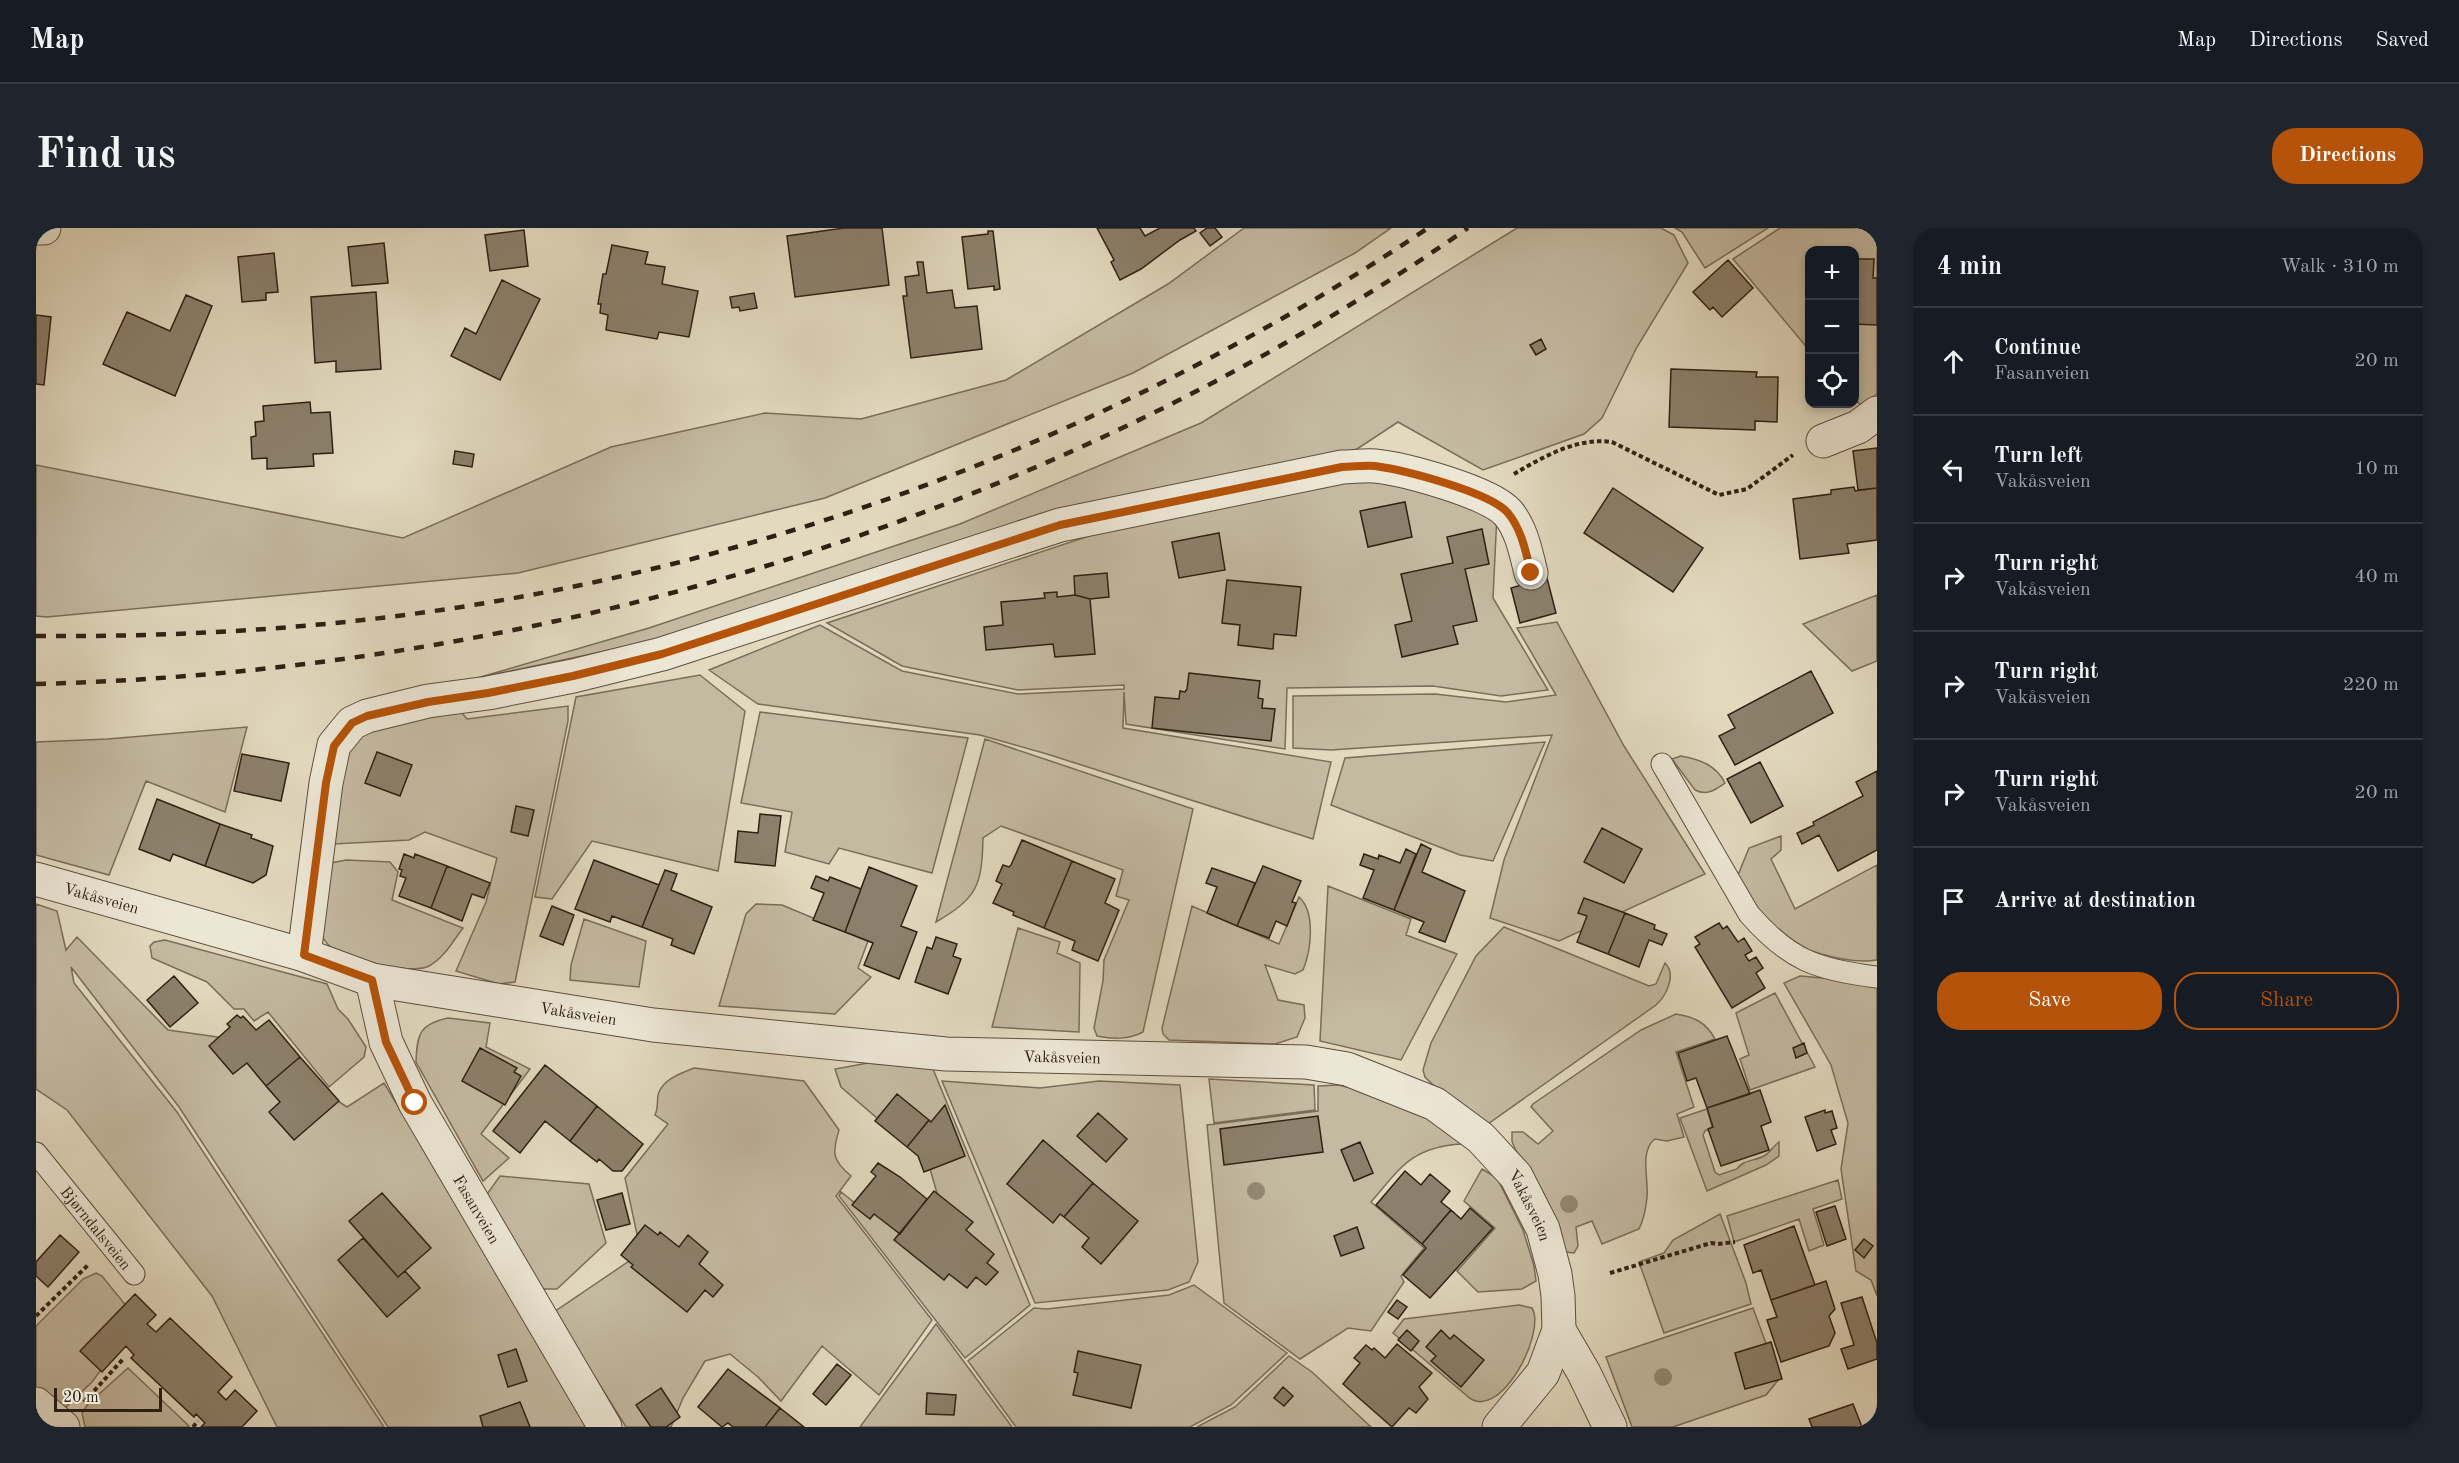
<!DOCTYPE html>
<html lang="en">
<head>
<meta charset="utf-8">
<style>
	body { margin:0; font-family:"Old Standard TT",serif; background:#20242c; color:#f1f3f6 }
	.controls { position:absolute; right:18px; top:18px; display:grid; overflow:hidden; border-radius:12px; box-shadow:0 3px 9px #0003 }
	.controls button { width:54px; height:54px; display:grid; place-items:center; padding:0; border:0; border-bottom:2px solid #363941; background:#171b24; color:#f1f3f6; font:30px sans-serif }
	.scale { position:absolute; left:18px; bottom:15px; width:108px; box-sizing:border-box; padding-left:6px; border:3px solid #2f2013; border-top:0; font-size:16px; line-height:21px; white-space:nowrap; color:#2f2013; -webkit-text-stroke:4px #ece6d5; paint-order:stroke }
	.stop { position:absolute; width:18px; height:18px; margin:-14px; border:4px solid #b45309; border-radius:50%; background:#fff }
	.stop.end { background:#b45309; border-color:#fff; box-shadow:0 2px 6px #0008 }
	.list { margin:0; padding:0; list-style:none }
	h2 { display:flex; justify-content:space-between; align-items:center; height:78px; margin:0; padding:0 24px; font-size:26px }
	h2 small { font-size:20px; font-weight:400; color:#9ea1a6 }
	.list li { display:grid; grid-template-columns:39px 1fr auto; gap:18px; align-items:center; box-sizing:border-box; height:108px; padding:0 24px; border-top:2px solid #363941 }
	.list b { display:block; font-size:22px; white-space:nowrap }
	.list p { margin:0; font-size:20px; white-space:nowrap; color:#9ea1a6 }
	.list em { font-size:20px; font-style:normal; color:#9ea1a6 }
	.actions { display:flex; gap:12px; padding:18px 24px }
	.actions a { flex:1; padding:14px 0; border:2px solid #b45309; border-radius:24px; text-align:center; font-size:21px; color:#b45309 }
	.actions .main { background:#b45309; color:#fff }
	.icon { flex:none; width:33px; height:33px; fill:none; stroke:currentColor; stroke-width:2; stroke-linecap:round; stroke-linejoin:round }
	.map { position:relative; flex:none; width:1841px; height:1199px; overflow:hidden; border-radius:24px }
	header { display:flex; align-items:center; gap:36px; box-sizing:border-box; height:84px; padding:0 30px; background:#171b24; border-bottom:2px solid #363941 }
	header strong { font-size:28px }
	nav { display:flex; gap:33px; margin-inline-start:auto; font-size:21px }
	.intro { display:flex; align-items:center; justify-content:space-between; box-sizing:border-box; height:144px; padding:0 36px }
	h1 { margin:0; font-size:42px }
	.button { padding:15px 27px; border-radius:24px; background:#b45309; color:#fff; font-size:21px; font-weight:700 }
	main { display:flex; gap:36px; padding:0 36px }
	aside { flex:1; background:#171b24; border-radius:24px; box-shadow:0 3px 9px #0003 }
	.map>svg:first-child { display:block }
</style>
</head>
<body>
<header>
<strong>Map</strong>
<nav><a>Map</a><a>Directions</a><a>Saved</a></nav>
</header>
<div class="intro"><h1>Find us</h1><a class="button">Directions</a></div>
<main>
<div class="map">
<svg width="1841" height="1199" viewBox="0 0 1841 1199">
	<rect width="100%" height="100%" fill="#e2d9bf"/>
	<filter id="stains"><feTurbulence type="fractalNoise" baseFrequency=".00333" numOctaves="4"/><feColorMatrix values="0 0 0 0 .2 0 0 0 0 .09 0 0 0 0 .02 0 0 0 .5 -.17"/></filter>
	<radialGradient id="worn" r=".72"><stop offset=".6" stop-color="#630" stop-opacity="0"/><stop offset="1" stop-color="#630" stop-opacity=".3"/></radialGradient>
	<!-- green -->
	<path fill="#c4baa2" stroke="#7a6d5a" stroke-width="1.5" d="M1208 0H1355L1319 25 1097 145 789 270 482 345 11 389 0 388V237L367 310 575 219 729 185 825 191 970 152 1132 56Z
		M1481 0H1625L1638 7 1652 35 1601 119 1566 190 1548 206 1447 242 1362 194 1321 221 1165 256 617 413 441 450 613 400 924 296 1165 195Z
		M1639 0H1732L1669 40 1646 4Z
		M1744 0H1841V166L1826 179 1819 171 1818 22H1774L1773 122 1697 31Z
		M1329 252 1462 265 1457 370 1512 462 1465 468 1397 458 1251 460 1249 521 1090 496 1088 464 1087 500 1295 534 1277 611 1011 526 944 507 722 476 673 442 784 397 866 443 982 466 1088 461V457L982 462 866 438 791 395 1116 287 1190 271Z
		M1841 367V433L1816 443 1767 396Z
		M1521 394 1588 518 1669 646 1523 713 1454 690 1468 632 1516 507 1295 522 1257 520V468L1399 466 1470 474 1520 467 1481 400Z
		M664 447 709 483 682 643 556 613 516 671 499 669 540 469Z
		M532 478V493L479 754 463 756 420 743 450 674 461 630 389 604 373 612 298 616 301 536 314 509 422 480 431 491Z
		M724 484 932 510 896 645 803 620 793 636 749 624 756 584 705 575Z
		M211 499 189 584 110 553 73 647 0 627V514L72 511Z
		M949 511 1157 581 1107 804C1092 812 1077 811 1061 808L1058 800 1067 753 1068 732 1093 672 1080 668 1087 642 965 598 947 610C946 658 941 670 900 694Z
		M1509 514 1457 633 1424 627 1295 577 1309 530Z
		M1645 528C1665 532 1680 537 1689 555 1679 562 1671 568 1659 562L1636 531Z
		M1745 608V622L1735 631 1759 681 1841 637V732C1811 737 1754 721 1733 698 1720 683 1710 665 1702 647L1713 620Z
		M310 632 354 634 362 644 356 672 427 700C417 713 408 730 393 738 375 747 311 731 295 719 290 716 287 709 283 705L295 635Z
		M1292 658 1375 691 1370 707 1421 726 1365 832 1284 813Z
		M1263 669C1280 684 1275 723 1267 742L1259 746 1229 737 1242 772 1268 777 1269 790 1261 809 1239 816 1133 812 1127 806 1126 800 1156 678 1243 716Z
		M0 676 21 683 30 722 41 709 132 802 210 813 311 879 348 855 556 1199H352L143 879 35 739 38 755 141 884 348 1199H241L176 1068 31 882 0 861Z
		M720 676 746 677 832 713 822 740 835 749 799 786 683 778 710 686Z
		M548 691 610 713 603 759 534 752 535 737Z
		M1468 699 1613 758 1620 756 1629 735C1641 747 1630 768 1620 777L1449 898 1432 880 1397 857 1389 849 1387 842 1395 815 1440 728Z
		M982 700 1024 714 1021 725 1044 735 1043 804 956 799Z
		M129 712 291 756 302 781 312 791 330 819 328 829 293 859 232 784 218 793 208 781H198L171 754 116 730 114 718 118 714Z
		M1764 748 1841 755V1068L1835 1052 1820 1043 1805 941 1812 895 1795 837 1748 755Z
		M1739 765 1779 839 1714 862 1704 831 1713 827 1700 785Z
		M1640 786C1658 789 1670 794 1679 811L1640 824 1658 879 1641 886 1648 909 1631 913 1619 911C1603 923 1613 952 1611 969 1610 980 1608 991 1603 1001L1566 1016 1556 993 1540 999 1542 1018 1538 1025 1529 1024 1508 966 1479 921 1476 913V904H1487L1502 916 1517 903 1498 882 1495 879 1497 876 1605 802Z
		M412 790 454 795 450 819 494 841 445 906 473 930 447 953 380 834C381 807 383 796 412 790Z
		M832 835 897 841 994 1077 929 1130 803 968 805 964 824 979 903 972 892 934 805 859 799 841Z
		M658 840 768 853 803 902C796 925 796 932 815 948L800 968 896 1092 843 1167 786 1118 745 1173 722 1149 694 1126 669 1133 647 1170 635 1199H590L518 1084 605 1025 589 950 632 896 619 887C623 879 620 871 623 864 629 850 646 845 658 840Z
		M1173 851 1278 857 1279 882 1178 895Z
		M906 853 1004 860 1063 853 1144 857 1162 1034 1153 1054 1132 1062 999 1075Z
		M1302 857C1346 865 1393 885 1426 916 1376 919 1365 939 1335 974L1388 1020 1365 1048 1368 1054 1335 1103 1312 1100 1264 1131 1188 1075 1171 897 1282 883V858Z
		M1671 881 1676 899 1669 903 1667 907 1679 944 1683 947 1701 941C1706 932 1719 933 1728 928 1734 925 1737 918 1743 914V928L1730 937 1671 963 1644 890Z
		M1446 941 1461 950 1487 1002 1498 1038 1500 1053 1486 1061 1442 1064 1421 1043 1459 1000 1428 973Z
		M464 948 553 956 570 1015 521 1061H507L449 969Z
		M1802 952 1806 971 1777 981 1788 1017 1773 1023 1763 991 1698 1014 1691 988Z
		M1684 986 1710 1055 1715 1076 1628 1105 1603 1034 1628 1025 1637 1012Z
		M60 1045 66 1048 92 1080 97 1099 56 1154 28 1181 0 1162V1098L47 1051Z
		M1158 1057 1251 1125 1195 1177 1154 1199H980L932 1133 998 1080 1011 1081 1133 1067Z
		M1483 1077 1496 1080C1511 1105 1462 1199 1430 1167L1357 1105 1368 1091Z
		M1717 1080 1743 1151 1730 1167 1637 1199H1596L1570 1129Z
		M900 1096 976 1199H824Z
		M1253 1128 1276 1144 1335 1199H1161L1199 1179Z
		M92 1140 153 1198 151 1199H49L46 1185 52 1176Z"/>
	<!-- building -->
	<path fill="#8c806c" stroke="#2f2013" stroke-width="1.5" d="M808 0H846L853 57 759 69 751 8Z
		M1061 0H1104L1109 8 1124 0H1158L1160 3 1144 12 1105 41 1084 52 1075 34 1078 32Z
		M1171 0H1179L1186 9 1174 18 1164 5Z
		M488 2 492 38 454 43 449 7Z
		M952 3H957L964 61 958 62V58L932 61 926 9 952 6Z
		M348 15 352 55 316 58 312 19Z
		M576 17 612 24 609 36 629 39 626 56 662 63 653 109 623 104 621 111 570 102 572 87 564 85 565 76H562L567 46H570Z
		M238 25 242 64 230 65V72L206 74 202 29Z
		M1818 31H1838L1837 50H1841V97L1818 96Z
		M1692 32 1717 60 1686 89 1677 79 1674 82 1657 64Z
		M881 34H887L891 65 916 62 919 80 941 78 946 121 875 130 867 68H871L869 49 883 47Z
		M466 52 504 71 464 152 415 128 429 100 440 106Z
		M340 64 345 141 300 144V133L279 135 275 69Z
		M718 65 721 80 704 83 703 79 696 80 694 69Z
		M150 67 176 78 139 168 67 136 91 84 134 103Z
		M0 87 15 89 8 157 0 156Z
		M1505 111 1510 121 1500 127 1494 117Z
		M1635 141 1721 144 1720 149H1742L1741 194 1719 193V202L1633 199Z
		M274 174 275 185 294 184 297 225 277 226 278 238 231 241V230L216 231 215 209 220 208 219 194 228 193 227 178Z
		M1841 220V260L1822 262 1817 223Z
		M419 223 438 226 436 239 417 236Z
		M1818 259 1819 263 1841 260V312L1811 316 1813 325 1764 331 1757 271 1795 266V262Z
		M1577 260 1667 320 1637 364 1548 305Z
		M1369 274 1376 309 1332 319 1324 283Z
		M1446 301 1453 336 1429 341 1441 393 1417 398 1422 416 1366 429 1359 397 1376 393 1365 346 1417 335 1411 309Z
		M1183 305 1189 342 1143 350 1136 314Z
		M1071 345 1073 369 1054 371 1039 367 1038 348Z
		M1511 350 1520 385 1484 395 1475 360Z
		M1191 352 1265 359 1260 408 1238 406 1237 421 1202 417 1204 397 1186 395Z
		M1021 364V369L1039 367 1054 371 1059 426 1019 429 1017 416 950 422 948 399 967 397 965 374 1009 370 1008 365Z
		M1775 443 1797 485 1699 537 1683 508 1699 500 1692 487Z
		M1153 445 1224 453 1222 470 1227 471 1226 480 1239 481 1235 513 1116 500 1119 469 1143 471 1144 463 1149 464 1151 461Z
		M341 524 376 537 364 568 329 555Z
		M206 526 253 535 245 573 198 563Z
		M1724 534 1747 578 1715 595 1691 551Z
		M1841 543V622L1802 643 1783 607 1766 616 1761 605 1778 597 1777 594 1827 568 1820 554Z
		M121 571 184 596 169 638 137 626 134 633 103 621Z
		M480 578 498 582 492 608 475 604Z
		M724 586 745 588 739 638 699 634 702 603 722 605Z
		M184 596 216 607 215 610 237 618 230 647 217 655 169 638Z
		M1566 600 1606 621 1588 655 1548 634Z
		M986 612 1036 633 1008 700 977 687 978 684 957 675 966 656 960 653 967 637 973 639 975 637Z
		M1385 616 1395 621 1386 644 1429 663 1409 714 1383 704 1388 694 1358 682Z
		M1370 621 1380 626 1358 682 1327 670 1338 642 1324 637 1328 626 1342 631 1343 627 1364 635Z
		M368 626 378 630 379 626 411 638 395 680 363 668 370 650 364 648 366 642 363 641Z
		M558 632 623 657 606 699 576 688 574 694 539 681Z
		M1036 633 1079 651 1069 675 1083 682 1062 733 1036 722 1039 713 1008 700Z
		M411 638 454 655 448 670 436 666 426 693 395 680Z
		M1227 638 1265 653 1256 674 1260 675 1251 698 1240 693 1233 710 1201 698Z
		M833 639 881 658 865 698 881 704 863 751 828 737 837 715 809 704Z
		M1176 640 1219 655 1201 698 1171 685 1181 659 1170 655Z
		M629 642 641 646 635 662 676 679 658 726 635 717 637 711 606 699Z
		M780 648 792 653 794 649 825 661 809 704 777 692 788 665 775 660Z
		M1548 670 1589 685 1572 726 1541 714 1551 688 1542 685Z
		M516 678 538 687 527 717 504 708Z
		M1589 685 1619 697 1618 701 1631 706 1626 717 1613 712 1603 739 1572 726Z
		M1683 695 1687 701 1691 698 1702 714 1708 710 1716 723 1709 727 1713 733 1720 729 1727 740 1720 745 1729 760 1696 780 1659 719 1664 716 1659 709Z
		M900 709 921 716 917 728 925 731 912 766 879 754 891 719 896 721Z
		M138 748 162 775 134 799 111 772Z
		M201 787 205 790 207 788 220 802 233 792 264 829 230 858 211 835 197 846 173 818 194 799 191 796Z
		M1691 808 1714 866 1671 880 1660 850 1651 853 1642 825Z
		M1768 815 1771 825 1760 830 1757 820Z
		M444 820 481 840 478 844 485 848 469 877 426 853Z
		M264 829 303 873 258 912 233 884 244 874 230 858Z
		M509 837 561 878 534 913 509 893 484 925 457 903Z
		M1724 862 1735 894 1725 898 1733 922 1685 938 1672 901 1677 899 1671 880Z
		M861 866 893 892 871 919 839 893Z
		M909 877 929 928 888 944 882 928 871 919 893 892 895 894Z
		M561 878 607 916 586 943H577L563 931 561 934 534 913Z
		M1789 882V885L1796 883 1801 900 1795 902 1800 916 1781 923 1769 889Z
		M1062 885 1091 911 1070 934 1041 908Z
		M1282 888 1287 924 1188 937 1184 901Z
		M1007 912 1057 955 1028 989 1024 986 1017 995 971 956Z
		M1324 914 1337 945 1318 953 1305 922Z
		M842 935 864 949 891 971 864 1006 838 986 834 991 816 977 840 948 835 944Z
		M1369 943 1385 957 1394 946 1414 963 1405 974 1415 982 1386 1016 1340 977Z
		M1057 955 1102 993 1065 1036 1046 1019 1053 1010 1028 989Z
		M898 963 937 994 930 1002 958 1026 951 1035 962 1044 950 1057 940 1049 931 1060 913 1046 908 1052 858 1012Z
		M346 965 395 1020 362 1049 313 993Z
		M586 965 594 996 570 1002 561 972Z
		M1799 978 1810 1011 1791 1018 1780 984Z
		M1434 980 1457 1000 1394 1070 1367 1047 1390 1020 1386 1016 1415 982 1425 991Z
		M609 997 622 1007 624 1004 643 1019 652 1007 672 1024 663 1036 687 1057 677 1069 669 1062 651 1084 595 1039 597 1037 585 1027Z
		M1758 998 1779 1057 1735 1072 1725 1042 1717 1045 1708 1017Z
		M1321 999 1328 1020 1305 1028 1298 1008Z
		M24 1007 43 1024 12 1059 0 1048V1034Z
		M327 1010 362 1049 369 1043 384 1060 351 1089 302 1032Z
		M1828 1011 1837 1018 1828 1030 1819 1022Z
		M1790 1053 1799 1081 1793 1088 1799 1105 1793 1118 1745 1134 1731 1092 1741 1089 1735 1072Z
		M99 1066 120 1087 111 1096 120 1104 134 1090 196 1149 182 1164 190 1172 199 1162 221 1183 206 1199H165L169 1195 160 1186 158 1189 95 1130 98 1127 90 1118 66 1144 44 1123Z
		M1826 1069 1841 1115V1131L1812 1141 1805 1121 1818 1117 1805 1075Z
		M1361 1072 1371 1079 1362 1091 1352 1084Z
		M1371 1102 1383 1113 1375 1123 1362 1112Z
		M1405 1102 1414 1111 1418 1107 1448 1132 1425 1159 1395 1133 1400 1128 1390 1119Z
		M1735 1114 1746 1151 1709 1161 1699 1125Z
		M1361 1116 1396 1145 1383 1159 1392 1171 1380 1185 1373 1180 1356 1199 1307 1156 1324 1135 1318 1130 1330 1117 1336 1122 1338 1120 1349 1130Z
		M480 1121 491 1153 472 1159 462 1127Z
		M1042 1123 1105 1137 1095 1180 1037 1167 1042 1145 1038 1144Z
		M801 1136 815 1147 790 1177 777 1166Z
		M692 1141 744 1180 729 1199H697L692 1195 686 1199 662 1179Z
		M1247 1159 1257 1168 1248 1178 1238 1170Z
		M625 1160 644 1189 630 1199H615L600 1177Z
		M891 1165 920 1167 918 1187 890 1186Z
		M484 1174 494 1199H447L444 1188Z
		M1817 1176 1826 1199H1776L1773 1191Z
		M744 1180 768 1199H729Z"/>
	<g fill="none" stroke-linecap="round" stroke-linejoin="round">
		<!-- service casing -->
		<g stroke="#5c4e3e" stroke-width="23">
			<g id="service">
				<path d="M1626 536 1713 686C1753 732 1781 742 1841 749"/>
				<path id="s1" d="M0 925 98 1046"/>
			</g>
		</g>
		<!-- minor casing -->
		<g stroke="#5c4e3e" stroke-width="35">
			<g id="minor">
				<path d="M0 0H8"/>
				<path d="M1787 213 1822 199 1841 185"/>
				<path id="s2" d="M0 651 268 727 336 752 617 797 910 826 1270 834 1311 841 1399 876 1445 910 1480 948 1507 1001 1519 1046 1522 1068 1523 1102 1507 1145 1463 1199"/>
				<path d="M268 727 290 555 298 517 316 495 331 488 392 473 452 465 537 448 626 426 1024 297 1306 239C1317 239 1328 237 1339 238 1368 241 1454 264 1472 285 1486 302 1490 325 1495 345"/>
				<path id="s3" d="M336 752 350 814 379 875 569 1199"/>
				<path d="M1523 1102 1548 1145 1574 1199"/>
				<path d="M0 1176 27 1199"/>
			</g>
		</g>
		<!-- path -->
		<path stroke="#2f2013" stroke-width="4" stroke-dasharray="4.5 3" stroke-linecap="butt" d="M1478 246C1507 229 1541 209 1576 214L1683 267 1711 261 1757 227
			M1574 1045 1675 1015 1682 1016 1699 1014
			M0 1088 53 1036
			M48 1174 88 1130
			M157 1199 162 1193"/>
		<!-- service -->
		<use href="#service" stroke="#ece6d5" stroke-width="21"/>
		<!-- minor -->
		<use href="#minor" stroke="#ece6d5" stroke-width="33"/>
		<!-- rail -->
		<path stroke="#2f2013" stroke-width="4.5" stroke-dasharray="10 10" stroke-linecap="butt" d="M0 408C131 409 262 402 391 384 747 334 1094 200 1392 0
			M0 456C508 443 1014 290 1432 0"/>
	</g>
	<!-- trees -->
	<g fill="#948874">
		<circle cx="1220" cy="963" r="9"/>
		<circle cx="1533" cy="976" r="9"/>
		<circle cx="1627" cy="1149" r="9"/>
	</g>
	<g fill="none" stroke-linecap="round" stroke-linejoin="round">
		<!-- route -->
		<path stroke="#b45309" stroke-width="8" d="M379 875 350 814 336 752 268 727 290 555 298 518 316 495 331 488 392 474 452 465 537 448 626 426 1024 297 1306 239C1317 239 1328 237 1339 238 1368 242 1454 264 1472 285 1486 302 1490 325 1495 345"/>
	</g>
	<g text-anchor="middle" stroke-width="6" stroke-linejoin="round" paint-order="stroke">
		<!-- street labels -->
		<g font-size="16" fill="#2f2013" stroke="#ece6d5">
			<text dy="6" stroke="none"><textPath href="#s2" startOffset="68">Vakåsveien</textPath></text>
			<text dy="6" stroke="none"><textPath href="#s2" startOffset="560">Vakåsveien</textPath></text>
			<text dy="6" stroke="none"><textPath href="#s2" startOffset="1046">Vakåsveien</textPath></text>
			<text dy="6" stroke="none"><textPath href="#s2" startOffset="1568">Vakåsveien</textPath></text>
			<text dy="6" stroke="none"><textPath href="#s3" startOffset="254">Fasanveien</textPath></text>
			<text dy="6" stroke="none"><textPath href="#s1" startOffset="96">Bjørndalsveien</textPath></text>
		</g>
	</g>
	<rect width="100%" height="100%" filter="url(#stains)"/>
	<rect width="100%" height="100%" fill="url(#worn)"/>
</svg>
<div class="controls">
<button>+</button>
<button>−</button>
<button><svg class="icon" aria-label="locate" viewBox="0 0 24 24"><circle cx="12" cy="12" r="6"/><path d="M12 2v4M12 18v4M2 12h4M18 12h4"/></svg></button>
</div>
<div class="scale">20 m</div>
<div class="stop" style="left:379px;top:875px"></div>
<div class="stop end" style="left:1495px;top:345px"></div>
</div>
<aside>
<h2>4 min<small>Walk · 310 m</small></h2>
<ul class="list">
<li><svg class="icon" aria-label="ahead" viewBox="0 0 24 24"><path d="M12 20V5M6 11l6-6 6 6"/></svg><div><b>Continue</b><p>Fasanveien</p></div><em>20 m</em></li>
<li><svg class="icon" aria-label="left" viewBox="0 0 24 24"><path d="M17 20v-9H6M10 6l-5 5 5 5"/></svg><div><b>Turn left</b><p>Vakåsveien</p></div><em>10 m</em></li>
<li><svg class="icon" aria-label="right" viewBox="0 0 24 24"><path d="M7 20v-9h11M14 6l5 5-5 5"/></svg><div><b>Turn right</b><p>Vakåsveien</p></div><em>40 m</em></li>
<li><svg class="icon" aria-label="right" viewBox="0 0 24 24"><path d="M7 20v-9h11M14 6l5 5-5 5"/></svg><div><b>Turn right</b><p>Vakåsveien</p></div><em>220 m</em></li>
<li><svg class="icon" aria-label="right" viewBox="0 0 24 24"><path d="M7 20v-9h11M14 6l5 5-5 5"/></svg><div><b>Turn right</b><p>Vakåsveien</p></div><em>20 m</em></li>
<li><svg class="icon" aria-label="arrive" viewBox="0 0 24 24"><path d="M6 21V4h12l-3 4 3 4H6"/></svg><div><b>Arrive at destination</b></div></li>
</ul>
<div class="actions"><a class="main">Save</a><a>Share</a></div>
</aside>
</main>
</body>
</html>
